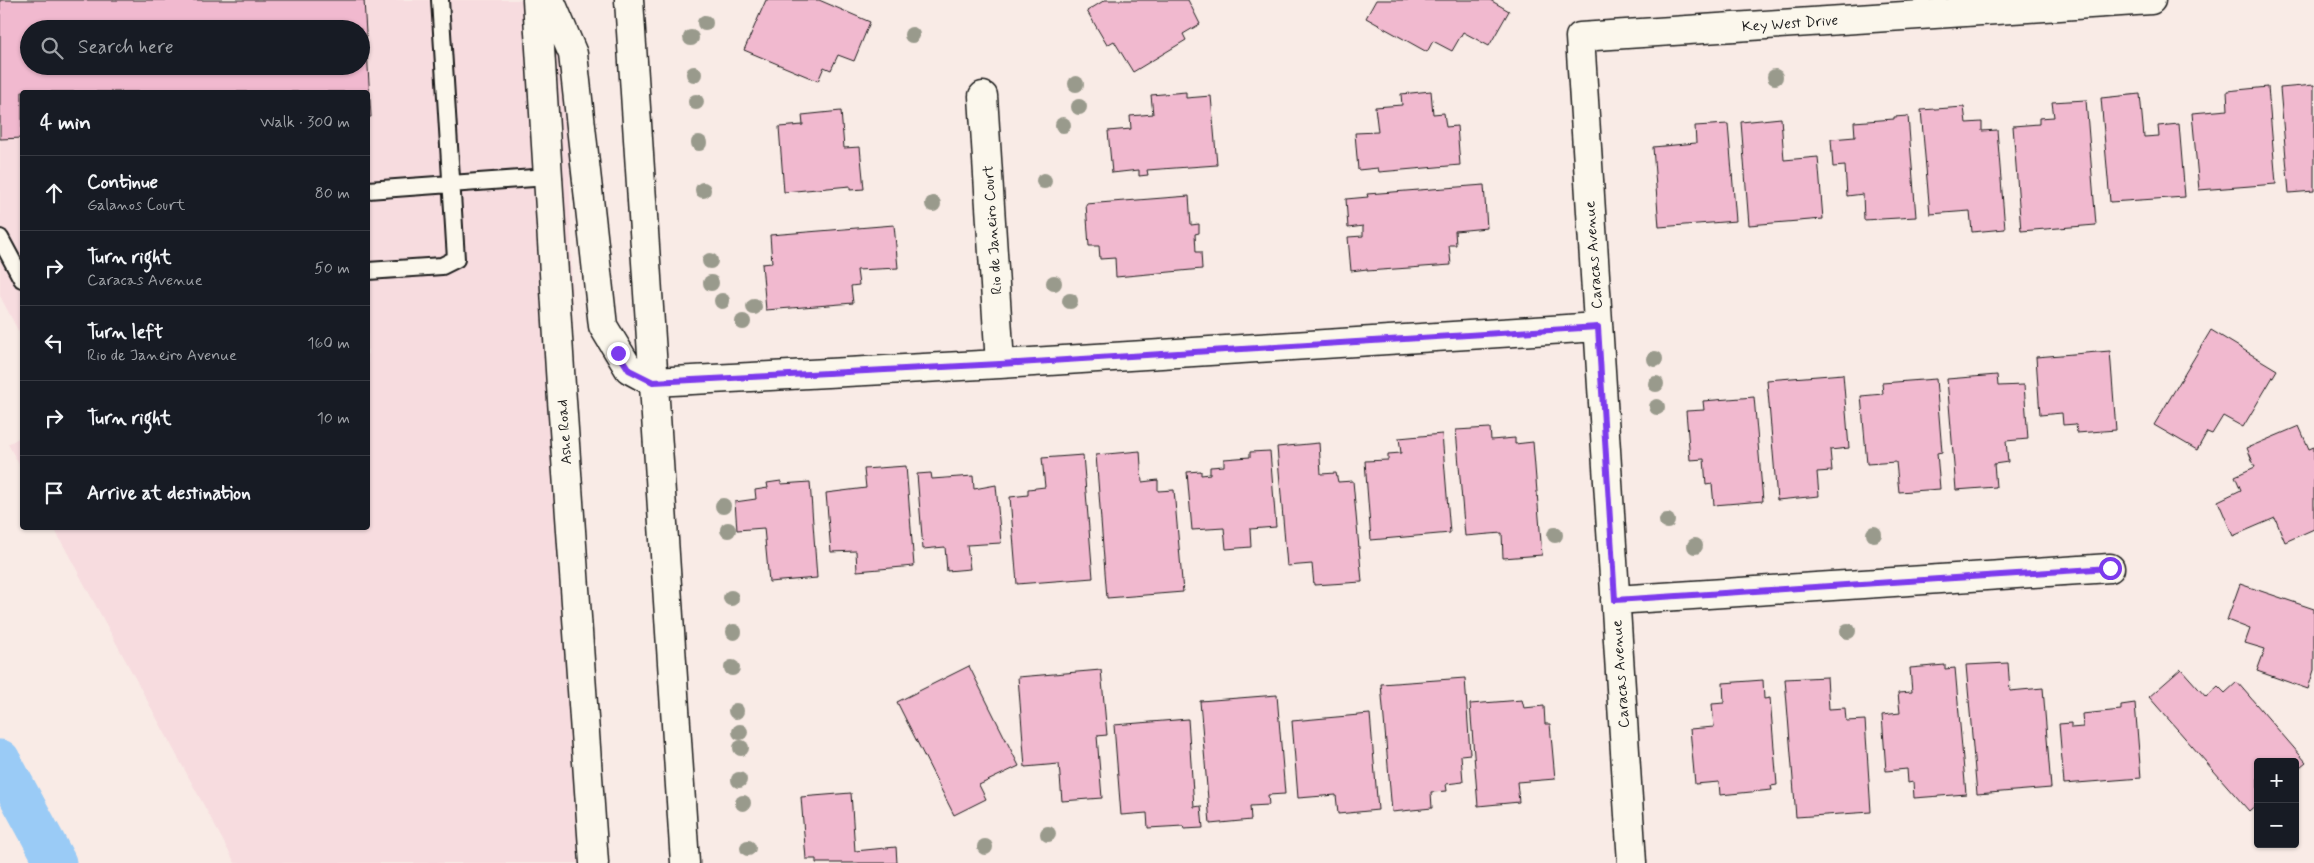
<!DOCTYPE html>
<html lang="en">
<head>
<meta charset="utf-8">
<style>
	body { margin:0; font-family:Mynerve,sans-serif; background:#242831; color:#f1f3f6 }
	.controls { position:absolute; right:15px; bottom:15px; display:grid; overflow:hidden; border-radius:5px; box-shadow:0 1px 4px #0004 }
	.controls button { width:45px; height:45px; display:grid; place-items:center; padding:0; border:0; border-bottom:1px solid #363941; background:#171b24; color:#f1f3f6; font:25px sans-serif }
	.stop { position:absolute; width:15px; height:15px; margin:-11px; border:4px solid #7c3aed; border-radius:50%; background:#fff }
	.stop.end { background:#7c3aed; border-color:#fff; box-shadow:0 1px 5px #0008 }
	.list { margin:0; padding:0; list-style:none }
	h2 { display:flex; justify-content:space-between; align-items:center; height:65px; margin:0; padding:0 20px; font-size:21px }
	h2 small { font-size:16px; font-weight:400; color:#9ea1a6 }
	.list li { display:grid; grid-template-columns:32px 1fr auto; gap:15px; align-items:center; box-sizing:border-box; height:75px; padding:0 20px; border-top:1px solid #363941 }
	.list b { display:block; font-size:19px; white-space:nowrap }
	.list p { margin:0; font-size:16px; white-space:nowrap; color:#9ea1a6 }
	.list em { font-size:16px; font-style:normal; color:#9ea1a6 }
	.icon { flex:none; width:28px; height:28px; fill:none; stroke:currentColor; stroke-width:2; stroke-linecap:round; stroke-linejoin:round }
	.map { position:relative; flex:none; width:2314px; height:863px; overflow:hidden }
	.search { position:absolute; background:#171b24; box-shadow:0 1px 4px #0004; left:20px; top:20px; width:350px; height:55px; display:flex; align-items:center; gap:12px; box-sizing:border-box; padding:0 18px; border-radius:28px; color:#9ea1a6; font-size:19px }
	.panel { position:absolute; background:#171b24; box-shadow:0 1px 4px #0004; left:20px; top:90px; width:350px; height:440px; border-radius:5px }
	.map>svg:first-child { display:block }
</style>
</head>
<body>
<div class="map">
<svg width="2314" height="863" viewBox="0 0 2314 863">
	<rect width="100%" height="100%" fill="#f9ebe6"/>
	<filter id="ink" filterUnits="userSpaceOnUse"><feTurbulence type="fractalNoise" baseFrequency=".02" numOctaves="2"/><feDisplacementMap in="SourceGraphic" scale="10" xChannelSelector="R" yChannelSelector="G"/><feConvolveMatrix kernelMatrix="1 2 1 2 8 2 1 2 1" color-interpolation-filters="sRGB"/></filter>
	<g filter="url(#ink)">
		<!-- built -->
		<path fill="#f7dcdf" fill-rule="evenodd" d="M0 0H567L581 863H235L54 528H368V92H22V338L0 296ZM29 29H361V66H29Z
			M22 436V470L8 444Z"/>
		<g fill="none" stroke-linecap="round" stroke-linejoin="round">
			<!-- canal -->
			<path stroke="#9acbf6" stroke-width="41" d="M0 760 56 863"/>
		</g>
		<!-- building -->
		<path fill="#f1b9cf" stroke="#1c1c1c" fill-rule="evenodd" d="M0 0H364L371 117H368V92H22V138L0 139ZM29 29H361V66H29Z
			M766 0H819L870 22 854 61 838 55 831 70 824 67 818 81 744 50Z
			M1105 0H1188L1200 24 1183 34 1186 40 1133 72 1114 41 1107 45 1087 11Z
			M1376 0H1490L1509 11 1489 46 1463 32 1452 51 1433 41 1427 52 1366 18Z
			M2314 85V191L2289 193 2280 88Z
			M2268 87 2276 184 2199 190 2192 113 2228 110 2227 91Z
			M1431 91 1433 114 1444 113 1446 127 1457 126 1460 165 1379 172 1378 168 1358 170 1355 133 1378 132 1375 107 1402 105 1401 94Z
			M1186 92V98L1211 96 1217 165 1147 170 1148 175 1139 176V170L1112 173 1108 131 1131 129 1130 116 1153 114 1151 95Z
			M2140 94 2144 137 2159 136 2158 126 2179 124 2185 197 2110 202 2101 98Z
			M2086 100 2096 225 2021 231 2013 126 2039 124V118L2054 117 2052 102Z
			M1964 107 1966 123 1982 122V131L1997 130 2005 229 1972 232 1970 211 1930 214 1921 110Z
			M841 111 844 148 860 147 864 189 850 190V186L784 192 779 127 803 125 802 115Z
			M1908 116 1916 217 1864 220 1863 194 1847 196 1845 166 1833 167 1831 139 1855 137 1854 122 1894 119V117Z
			M1781 118 1784 160 1818 157 1823 219 1749 225 1741 122Z
			M1728 124 1736 221 1659 227 1653 147 1696 143 1695 126Z
			M1484 185 1487 228 1455 231 1456 245H1449L1451 265 1367 271V269L1351 271 1348 237 1363 236V226L1348 228 1346 199 1368 197 1367 194Z
			M1189 196 1191 225 1199 224V233L1195 234 1196 252H1201L1202 269 1116 277 1115 258 1100 259 1099 246H1089L1086 204Z
			M894 225 898 268 857 270 859 285 851 286 853 303 766 310 762 264 772 263 770 235Z
			M2211 330 2277 370 2243 427 2223 416 2212 434 2207 432 2197 450 2154 425Z
			M2110 351 2116 430 2077 433 2076 424 2063 425 2062 413 2040 415 2036 357Z
			M1843 374 1849 448 1830 450 1832 471 1817 472 1819 496 1777 500 1767 380Z
			M1997 375 1998 386 2024 385 2028 439 2006 441 2008 462 1994 464 1996 487 1956 490 1947 379Z
			M1936 379 1942 452 1937 453 1940 489 1899 492 1896 462 1867 464 1861 396 1883 394 1882 383Z
			M1754 397 1763 501 1714 505 1712 484 1706 485 1704 459 1690 460 1686 411 1704 410 1703 401Z
			M2299 426 2309 449 2314 447V529L2285 542 2275 518 2233 536 2218 501 2241 490 2235 476 2255 467 2247 448Z
			M1490 428 1491 440 1515 438V444L1533 442 1542 555 1503 558 1502 533 1465 536 1456 430Z
			M1442 434 1450 533 1371 540 1365 461 1388 460V454L1401 453 1399 438Z
			M1319 443 1321 474 1336 473 1338 482 1353 481 1362 582 1314 585 1312 564 1287 566 1277 447Z
			M1140 451 1142 482 1158 480V491L1174 490 1183 592 1107 598 1096 455Z
			M1270 451 1276 527 1250 529 1251 547 1226 549 1224 528 1192 530 1187 472 1201 471V475L1210 474V467L1224 466V459L1250 457V452Z
			M1083 455 1093 578 1017 584 1010 497 1028 495V489L1045 487 1042 458Z
			M906 466 914 566 857 571 856 551 831 552 826 493 866 488 864 469Z
			M931 473 932 479 973 476 974 489 996 485 1001 543 967 545 970 569 947 571 945 547 923 549 917 474Z
			M781 481V484L810 482 817 578 769 582 764 528 737 530 735 502 756 499 755 490 768 488 767 483Z
			M2240 584 2314 609V670L2308 689 2257 671 2265 649 2245 643 2250 629 2227 620Z
			M2008 663 2010 691 2043 688 2051 788 1977 794 1966 665Z
			M1945 665V669L1955 668 1966 794 1914 798 1913 782 1908 783 1907 769 1886 771 1882 715 1900 713 1898 693 1912 692 1910 668Z
			M969 666 1019 766 979 785 986 799 954 815 897 702Z
			M2181 669 2206 697 2218 686 2225 693 2237 682 2306 762 2295 771V762H2258V803L2249 811 2149 697Z
			M1101 670 1107 735 1097 736 1102 798 1062 801 1059 764 1025 767 1018 677Z
			M1827 677 1829 709 1845 708 1846 721 1865 720 1871 812 1796 817 1785 679Z
			M1465 678 1470 754 1461 755 1463 782 1446 784 1447 791 1431 792 1432 808 1392 812 1381 684Z
			M1763 680 1764 699 1770 698 1777 785 1771 786 1772 790 1720 795 1719 782 1695 784 1690 729 1714 727 1712 704 1724 703 1723 683Z
			M1277 695 1285 794 1268 795 1269 805 1250 806 1251 820 1210 824 1200 701Z
			M1522 700 1524 708 1544 706 1545 724H1550L1555 779 1517 782 1519 802 1478 806 1470 704Z
			M2135 703 2141 778 2064 784 2059 724 2071 723V728L2083 727 2082 714 2121 710V705Z
			M1370 714 1378 810 1338 814 1336 795 1298 798 1292 721Z
			M1188 719 1194 807 1201 806 1203 828 1184 829 1183 826 1148 828 1147 813 1121 815 1114 725Z
			M851 793 855 851 896 847 897 863H816V859H806L801 797Z"/>
		<g fill="none" stroke-linecap="round" stroke-linejoin="round">
			<!-- service casing -->
			<g stroke="#1c1c1c" stroke-width="20">
				<path id="service" d="M368 190 548 177
					M0 238 22 279
					M368 271 442 266 456 259 440 0"/>
			</g>
			<!-- minor casing -->
			<g stroke="#1c1c1c" stroke-width="31">
				<path id="minor" d="M983 96 1000 364
					M653 382 1000 364 1598 327
					M1615 600 2110 568
					M1632 863 1580 37 2151 0"/>
			</g>
			<!-- tertiary casing -->
			<g stroke="#1c1c1c" stroke-width="31">
				<path id="tertiary" d="M537 0 561 386 594 863
					M550 0 573 54 603 326 629 369 653 382
					M629 0 685 863"/>
			</g>
			<!-- service -->
			<use href="#service" stroke="#fbf7ec" stroke-width="16"/>
			<!-- minor -->
			<use href="#minor" stroke="#fbf7ec" stroke-width="28"/>
			<!-- tertiary -->
			<use href="#tertiary" stroke="#fbf7ec" stroke-width="28"/>
		</g>
		<!-- trees -->
		<g fill="#999a8c">
			<circle cx="705" cy="23" r="8"/>
			<circle cx="912" cy="35" r="8"/>
			<circle cx="691" cy="38" r="8"/>
			<circle cx="694" cy="74" r="8"/>
			<circle cx="1775" cy="77" r="8"/>
			<circle cx="1076" cy="84" r="8"/>
			<circle cx="696" cy="102" r="8"/>
			<circle cx="1079" cy="107" r="8"/>
			<circle cx="1063" cy="125" r="8"/>
			<circle cx="699" cy="143" r="8"/>
			<circle cx="1044" cy="181" r="8"/>
			<circle cx="703" cy="190" r="8"/>
			<circle cx="933" cy="204" r="8"/>
			<circle cx="710" cy="261" r="8"/>
			<circle cx="711" cy="283" r="8"/>
			<circle cx="1054" cy="283" r="8"/>
			<circle cx="722" cy="301" r="8"/>
			<circle cx="1070" cy="301" r="8"/>
			<circle cx="754" cy="307" r="8"/>
			<circle cx="743" cy="322" r="8"/>
			<circle cx="1655" cy="359" r="8"/>
			<circle cx="1656" cy="384" r="8"/>
			<circle cx="1657" cy="407" r="8"/>
			<circle cx="723" cy="506" r="8"/>
			<circle cx="1667" cy="521" r="8"/>
			<circle cx="728" cy="530" r="8"/>
			<circle cx="1874" cy="534" r="8"/>
			<circle cx="1555" cy="535" r="8"/>
			<circle cx="1695" cy="546" r="8"/>
			<circle cx="731" cy="598" r="8"/>
			<circle cx="1848" cy="631" r="8"/>
			<circle cx="734" cy="632" r="8"/>
			<circle cx="732" cy="668" r="8"/>
			<circle cx="736" cy="711" r="8"/>
			<circle cx="740" cy="732" r="8"/>
			<circle cx="741" cy="748" r="8"/>
			<circle cx="739" cy="780" r="8"/>
			<circle cx="743" cy="803" r="8"/>
			<circle cx="1048" cy="834" r="8"/>
			<circle cx="985" cy="847" r="8"/>
			<circle cx="748" cy="848" r="8"/>
		</g>
	</g>
	<g fill="none" stroke-linecap="round" stroke-linejoin="round" filter="url(#ink)">
		<!-- route -->
		<path stroke="#7c3aed" stroke-width="6" d="M618 353 629 370 653 382 1000 364 1598 327 1615 600 2110 568"/>
	</g>
	<g text-anchor="middle" stroke-width="4" stroke-linejoin="round" paint-order="stroke">
		<!-- street labels -->
		<g font-size="15" fill="#1c1c1c" stroke="#fbf7ec">
			<text transform="translate(1790 23) rotate(-4)" y="5">Key West Drive</text>
			<text transform="translate(992 230) rotate(-94)" y="5">Rio de Janeiro Court</text>
			<text transform="translate(1593 255) rotate(-94)" y="5">Caracas Avenue</text>
			<text transform="translate(564 432) rotate(-94)" y="5">Ashe Road</text>
			<text transform="translate(1620 674) rotate(-94)" y="5">Caracas Avenue</text>
		</g>
	</g>
</svg>
<div class="controls">
<button>+</button>
<button>−</button>
</div>
<div class="stop" style="left:2110px;top:568px"></div>
<div class="stop end" style="left:618px;top:353px"></div>
<div class="search"><svg class="icon" aria-label="search" viewBox="0 0 24 24"><circle cx="10" cy="10" r="6"/><path d="M15 15l6 6"/></svg>Search here</div>
<section class="panel">
<h2>4 min<small>Walk · 300 m</small></h2>
<ul class="list">
<li><svg class="icon" aria-label="ahead" viewBox="0 0 24 24"><path d="M12 20V5M6 11l6-6 6 6"/></svg><div><b>Continue</b><p>Galanos Court</p></div><em>80 m</em></li>
<li><svg class="icon" aria-label="right" viewBox="0 0 24 24"><path d="M7 20v-9h11M14 6l5 5-5 5"/></svg><div><b>Turn right</b><p>Caracas Avenue</p></div><em>50 m</em></li>
<li><svg class="icon" aria-label="left" viewBox="0 0 24 24"><path d="M17 20v-9H6M10 6l-5 5 5 5"/></svg><div><b>Turn left</b><p>Rio de Janeiro Avenue</p></div><em>160 m</em></li>
<li><svg class="icon" aria-label="right" viewBox="0 0 24 24"><path d="M7 20v-9h11M14 6l5 5-5 5"/></svg><div><b>Turn right</b></div><em>10 m</em></li>
<li><svg class="icon" aria-label="arrive" viewBox="0 0 24 24"><path d="M6 21V4h12l-3 4 3 4H6"/></svg><div><b>Arrive at destination</b></div></li>
</ul>
</section>
</div>
</body>
</html>
